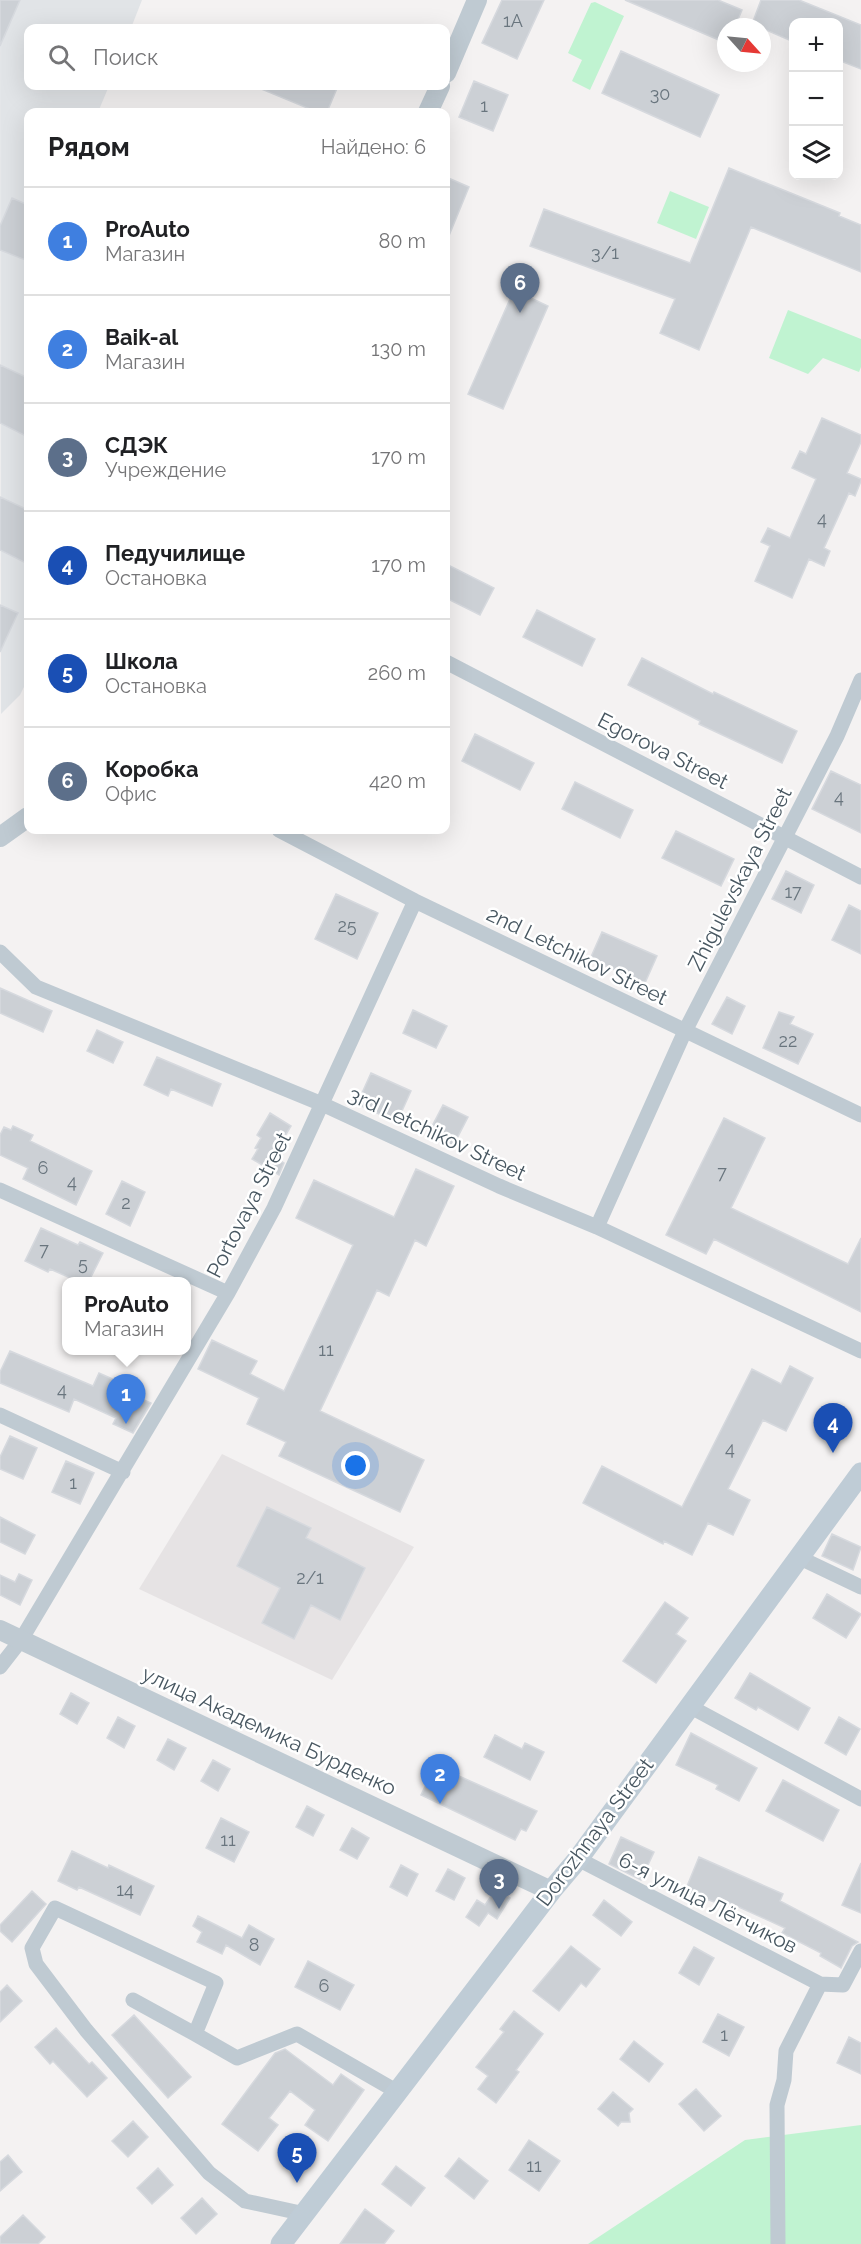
<!DOCTYPE html>
<html lang="ru">
<head>
<meta charset="utf-8">
<style>
	body { margin:0; font-family:Raleway,sans-serif; background:#f2f2f2; color:#202124 }
	.controls { position:absolute; right:18px; top:18px; display:grid; overflow:hidden; border-radius:12px; box-shadow:0 6px 24px #0002 }
	.controls button { width:54px; height:54px; display:grid; place-items:center; padding:0; border:0; border-bottom:2px solid #e0e0e0; background:#fff; color:#202124; font:30px sans-serif }
	.compass { position:absolute; left:717px; top:18px; width:54px; height:54px; border-radius:50%; background:#fff; box-shadow:0 6px 24px #0002; rotate:117deg }
	.you { position:absolute; left:356px; top:1466px; width:21px; height:21px; margin:-15px; border:4px solid #fff; border-radius:50%; background:#1a73e8; box-shadow:0 0 0 9px #1a73e833 }
	.badge { display:grid; place-items:center; width:39px; height:39px; border-radius:50%; background:#111827; color:#fff; font-size:20px; font-weight:700 }
	.pin { position:absolute; translate:-50% -50px; filter:drop-shadow(0 2px 3px #0008) }
	.pin::after { content:''; position:absolute; top:32px; width:21px; height:18px; background:inherit; clip-path:polygon(0 0,100% 0,50% 100%) }
	.popup { position:absolute; left:62px; top:1277px; width:129px; height:78px; box-sizing:border-box; display:grid; place-content:center; border-radius:12px; background:#fff; filter:drop-shadow(0 2px 4px #0005); font-size:20px; white-space:nowrap; color:#757577 }
	.popup b { font-size:22px; color:#202124 }
	.popup::after { content:''; position:absolute; left:50%; top:100%; margin-left:-12px; border:12px solid transparent; border-top-color:#fff }
	.list { margin:0; padding:0; list-style:none }
	h2 { display:flex; justify-content:space-between; align-items:center; height:78px; margin:0; padding:0 24px; font-size:26px }
	h2 small { font-size:20px; font-weight:400; color:#757577 }
	.list li { display:grid; grid-template-columns:39px 1fr auto; gap:18px; align-items:center; box-sizing:border-box; height:108px; padding:0 24px; border-top:2px solid #e0e0e0 }
	.list b { display:block; font-size:22px; white-space:nowrap }
	.list p { margin:0; font-size:20px; white-space:nowrap; color:#757577 }
	.list em { font-size:20px; font-style:normal; color:#757577 }
	.icon { flex:none; width:33px; height:33px; fill:none; stroke:currentColor; stroke-width:2; stroke-linecap:round; stroke-linejoin:round }
	.map { position:relative; flex:none; width:861px; height:2244px; overflow:hidden }
	.search { position:absolute; background:#fff; box-shadow:0 6px 24px #0002; left:24px; top:24px; width:426px; height:66px; display:flex; align-items:center; gap:15px; box-sizing:border-box; padding:0 21px; border-radius:12px; color:#757577; font-size:22px }
	.panel { position:absolute; background:#fff; box-shadow:0 6px 24px #0002; left:24px; top:108px; width:426px; height:726px; border-radius:12px }
	.map>svg:first-child { display:block }
</style>
</head>
<body>
<div class="map">
<svg width="861" height="2244" viewBox="0 0 861 2244">
	<rect width="100%" height="100%" fill="#f4f2f2"/>
	<!-- education -->
	<path fill="#e6e3e4" d="M222 1454 414 1547 332 1680 139 1589Z"/>
	<!-- airport -->
	<path fill="#e1e4e7" d="M0 0H142L131 28H28V86H109L98 112H28V679L20 695 1 714Z"/>
	<!-- green -->
	<path fill="#c0f3d1" d="M595 2 624 16 590 90 572 81 582 60 568 53 591 3Z
		M670 191 709 207 696 239 657 223Z
		M788 310 861 339V367L859 372 823 358 808 374 769 358Z
		M861 2125V2244H588L745 2140Z"/>
	<!-- building -->
	<path fill="#ccd0d5" stroke="#d6d9de" stroke-width="1.5" d="M0 0H20L0 46Z
		M502 0H544L517 59 482 43Z
		M625 0H718L742 10 735 27H726V43Z
		M761 0H799L861 25V69L838 60V22H794V42L752 24Z
		M621 51 719 95 700 137 602 93Z
		M474 81 508 95 493 131 459 117Z
		M254 86H338L327 112H317Z
		M729 168 840 213 839 216 861 225V272L751 227 699 350 660 333 675 299 530 246 544 209 690 263Z
		M446 177 469 187 446 243Z
		M12 198 28 205V261L0 250V226Z
		M514 290 548 306 503 409 468 394Z
		M0 365 28 378V437L0 423Z
		M822 418 861 435V442L847 473 861 479V481L855 496 849 493 824 548 830 551 824 566 809 559 792 598 755 581 770 546 761 542 768 528 790 538 816 479 792 468 800 451 806 454Z
		M0 497 28 510V564L0 550Z
		M446 564 494 588 480 615 446 598Z
		M0 605 18 613 0 652Z
		M537 610 595 639 582 666 523 637Z
		M642 658 713 694 714 692 797 731 782 763 699 724 700 721 628 685Z
		M475 734 534 763 520 790 462 761Z
		M831 771 861 785V833L812 809Z
		M575 782 633 810 620 838 562 809Z
		M676 831 734 859 721 886 662 858Z
		M786 871 814 885 801 913 772 899Z
		M336 894 378 913 357 959 315 939Z
		M849 905 861 911V954L832 940Z
		M602 932 657 956 645 983 590 959Z
		M0 988 52 1011 43 1032 0 1013Z
		M727 997 745 1006 732 1034 712 1024Z
		M413 1010 447 1026 436 1048 403 1033Z
		M779 1012 794 1017 790 1024 813 1034 798 1064 763 1048Z
		M97 1030 123 1042 113 1063 87 1051Z
		M157 1057 221 1084 212 1106 171 1089 168 1096 144 1085Z
		M371 1073 411 1091 397 1122 357 1104Z
		M443 1105 468 1117 452 1148 427 1136Z
		M270 1113 291 1126 273 1156 284 1163 279 1175 252 1159 258 1149 255 1148 261 1138 257 1135Z
		M724 1118 765 1138 731 1208 848 1264 861 1238V1312L714 1239 706 1254 666 1235Z
		M13 1126 33 1135 30 1141 92 1171 76 1205 23 1179 28 1168 0 1155V1135L4 1127 11 1130Z
		M416 1169 454 1186 426 1246 415 1240 389 1296 377 1290 320 1411 424 1460 400 1512 279 1456 286 1442 247 1424 259 1398 198 1369 212 1340 257 1361 250 1374 284 1391 353 1245 296 1218 314 1180 394 1217Z
		M122 1181 145 1192 130 1226 106 1214Z
		M41 1228 78 1245 80 1242 103 1253 89 1281H77L50 1269 48 1272 25 1261Z
		M10 1351 93 1386 99 1373 126 1385 124 1391 151 1403 133 1433 113 1424 116 1418 74 1399 69 1412 0 1383V1372Z
		M790 1366 813 1378 786 1431 763 1420 728 1489 750 1500 733 1535 708 1523 692 1555 664 1541 663 1544 583 1503 602 1466 682 1507 752 1369 781 1384Z
		M10 1436 37 1448 23 1479 0 1469V1457Z
		M66 1461 94 1473 80 1504 52 1492Z
		M267 1507 311 1528 306 1538 365 1568 340 1620 311 1605 294 1639 262 1623 280 1588 237 1566Z
		M0 1517 35 1535 25 1554 0 1542Z
		M832 1534 861 1547 853 1570 822 1556Z
		M19 1574 32 1580 20 1605 0 1595V1575L15 1582Z
		M827 1594 861 1614 846 1638 813 1618Z
		M665 1602 688 1618 676 1634 686 1641 656 1683 623 1661Z
		M750 1673 810 1708 798 1730 758 1707 756 1710 735 1698Z
		M71 1693 89 1703 77 1724 60 1714Z
		M118 1717 135 1726 124 1748 107 1738Z
		M839 1717 860 1729 846 1755 825 1743Z
		M691 1733 757 1768 739 1801 716 1789 718 1785 676 1765Z
		M495 1735 522 1749 525 1743 544 1752 530 1780 484 1757Z
		M168 1739 186 1748 174 1770 157 1760Z
		M213 1760 230 1769 218 1791 201 1781Z
		M432 1772 447 1779 450 1772 537 1811 526 1831 521 1829 515 1840 421 1795Z
		M783 1780 839 1810 823 1841 766 1811Z
		M307 1806 324 1815 313 1836 296 1827Z
		M221 1818 249 1832 234 1862 206 1848Z
		M352 1828 369 1838 357 1859 340 1850Z
		M621 1837 654 1852 641 1880 609 1864Z
		M72 1851 108 1868 109 1865 154 1886 140 1915 79 1887 77 1890 58 1881Z
		M699 1857 783 1894 780 1901 858 1942 852 1946 841 1968 820 1956 821 1953 782 1933 785 1928 719 1898 717 1903 685 1891Z
		M861 1863V1913L842 1905Z
		M401 1865 418 1874 407 1896 390 1887Z
		M448 1869 465 1878 454 1900 436 1891Z
		M496 1889 510 1898 497 1919 488 1913 479 1926 466 1917 477 1900 485 1905Z
		M32 1891 46 1904 12 1942 0 1931V1925Z
		M604 1900 632 1922 621 1936 593 1915Z
		M198 1916 242 1938 249 1925 274 1939 260 1965 226 1945 222 1954 197 1942 202 1932 193 1926Z
		M571 1946 600 1969 586 1987 581 1983 559 2011 533 1991Z
		M694 1947 714 1958 699 1985 679 1973Z
		M308 1961 354 1985 340 2010 295 1987Z
		M7 1985 22 2001 0 2022V1992Z
		M514 2011 543 2034 516 2070 519 2072 496 2103 478 2089 488 2076 476 2067 504 2032 500 2029Z
		M718 2014 744 2027 729 2056 703 2042Z
		M134 2015 191 2077 168 2098 112 2035Z
		M56 2028 89 2064 92 2062 107 2078 87 2097 53 2061 50 2064 35 2047Z
		M849 2037 861 2043V2074L837 2063Z
		M634 2041 663 2064 649 2082 620 2059Z
		M285 2049 333 2085 341 2074 364 2090 328 2141 305 2125 315 2110 290 2091 269 2118 278 2125 258 2151 222 2124 275 2053Z
		M696 2089 721 2116 704 2131 679 2104Z
		M613 2092 633 2109 629 2113 630 2122H621L618 2126 598 2109Z
		M133 2121 148 2137 128 2157 112 2141Z
		M529 2140 560 2161 539 2191 509 2170Z
		M8 2155 22 2172 0 2191V2162Z
		M459 2158 488 2181 474 2199 445 2176Z
		M396 2166 425 2188 411 2206 382 2184Z
		M158 2168 173 2185 152 2204 137 2188Z
		M202 2198 217 2214 196 2234 181 2218Z
		M365 2209 394 2231 384 2244H340Z
		M23 2215 45 2237 38 2244H0V2237Z"/>
	<g fill="none" stroke-linecap="round" stroke-linejoin="round">
		<!-- minor -->
		<path stroke="#bfcad2" stroke-width="15" d="M446 662 861 877
			M279 830 415 901 861 1115
			M0 952 36 987 322 1104 499 1186 597 1227 861 1351
			M0 1190 228 1293
			M597 1227 685 1031 837 736 861 680
			M0 1415 123 1472
			M798 1557 861 1587
			M0 1667 21 1640 228 1293 274 1208 415 901
			M689 1706 861 1799
			M578 1859 820 1984
			M133 2000 195 2034
			M305 2214 245 2201 209 2173 86 2030 36 1964 32 1948 55 1908 216 1983 195 2034 237 2058 297 2034 396 2091
			M778 2244 777 2105 784 2080 786 2051 820 1984 843 1985 861 1951"/>
		<!-- tertiary -->
		<path stroke="#bfcad2" stroke-width="20" d="M446 73 477 0
			M428 112 440 86
			M0 837 28 817
			M0 1630 551 1891"/>
		<!-- secondary -->
		<path stroke="#bfccd6" stroke-width="21" d="M281 2244 551 1891 578 1859 861 1473"/>
	</g>
	<g text-anchor="middle" stroke-width="5" stroke-linejoin="round" paint-order="stroke">
		<!-- number labels -->
		<g font-size="18" fill="#69757e">
			<text x="513" y="27">1А</text>
			<text x="660" y="100">30</text>
			<text x="484" y="112">1</text>
			<text x="605" y="259">3/1</text>
			<text x="822" y="525">4</text>
			<text x="839" y="803">4</text>
			<text x="793" y="898">17</text>
			<text x="347" y="932">25</text>
			<text x="788" y="1047">22</text>
			<text x="43" y="1174">6</text>
			<text x="722" y="1179">7</text>
			<text x="72" y="1188">4</text>
			<text x="126" y="1209">2</text>
			<text x="44" y="1256">7</text>
			<text x="83" y="1270">5</text>
			<text x="326" y="1356">11</text>
			<text x="62" y="1396">4</text>
			<text x="730" y="1455">4</text>
			<text x="73" y="1489">1</text>
			<text x="310" y="1584">2/1</text>
			<text x="228" y="1846">11</text>
			<text x="125" y="1896">14</text>
			<text x="254" y="1951">8</text>
			<text x="324" y="1992">6</text>
			<text x="724" y="2041">1</text>
			<text x="534" y="2172">11</text>
		</g>
		<!-- street labels -->
		<g font-size="21" fill="#485761" stroke="#fff">
			<text transform="translate(663 751) rotate(27)" y="7">Egorova Street</text>
			<text transform="translate(740 879) rotate(-63)" y="7">Zhigulevskaya Street</text>
			<text transform="translate(577 956) rotate(26)" y="7">2nd Letchikov Street</text>
			<text transform="translate(437 1134) rotate(25)" y="7">3rd Letchikov Street</text>
			<text transform="translate(249 1205) rotate(-63)" y="7">Portovaya Street</text>
			<text transform="translate(269 1731) rotate(25)" y="7">улица Академика Бурденко</text>
			<text transform="translate(595 1832) rotate(-53)" y="7">Dorozhnaya Street</text>
			<text transform="translate(708 1903) rotate(27)" y="7">6-я улица Лётчиков</text>
		</g>
	</g>
</svg>
<div class="controls">
<button>+</button>
<button>−</button>
<button><svg class="icon" aria-label="layers" viewBox="0 0 24 24"><path d="M12 4l9 5-9 5-9-5zM3 14l9 5 9-5"/></svg></button>
</div>
<svg class="compass" viewBox="-18 -18 36 36"><path d="M0-13l5 13h-10z" fill="#e53935"/><path d="M0 13l5-13h-10z" fill="#757577"/></svg>
<div class="you"></div>
<div class="pin badge" style="left:126px;top:1424px;background:#3f7fe0">1</div>
<div class="popup"><b>ProAuto</b>Магазин</div>
<div class="pin badge" style="left:440px;top:1804px;background:#3f7fe0">2</div>
<div class="pin badge" style="left:499px;top:1909px;background:#5c6f8a">3</div>
<div class="pin badge" style="left:833px;top:1453px;background:#1a4fb4">4</div>
<div class="pin badge" style="left:297px;top:2183px;background:#1a4fb4">5</div>
<div class="pin badge" style="left:520px;top:313px;background:#5c6f8a">6</div>
<div class="search"><svg class="icon" aria-label="search" viewBox="0 0 24 24"><circle cx="10" cy="10" r="6"/><path d="M15 15l6 6"/></svg>Поиск</div>
<section class="panel">
<h2>Рядом<small>Найдено: 6</small></h2>
<ul class="list">
<li><span class="badge" style="background:#3f7fe0">1</span><div><b>ProAuto</b><p>Магазин</p></div><em>80 m</em></li>
<li><span class="badge" style="background:#3f7fe0">2</span><div><b>Baik-al</b><p>Магазин</p></div><em>130 m</em></li>
<li><span class="badge" style="background:#5c6f8a">3</span><div><b>СДЭК</b><p>Учреждение</p></div><em>170 m</em></li>
<li><span class="badge" style="background:#1a4fb4">4</span><div><b>Педучилище</b><p>Остановка</p></div><em>170 m</em></li>
<li><span class="badge" style="background:#1a4fb4">5</span><div><b>Школа</b><p>Остановка</p></div><em>260 m</em></li>
<li><span class="badge" style="background:#5c6f8a">6</span><div><b>Коробка</b><p>Офис</p></div><em>420 m</em></li>
</ul>
</section>
</div>
</body>
</html>
